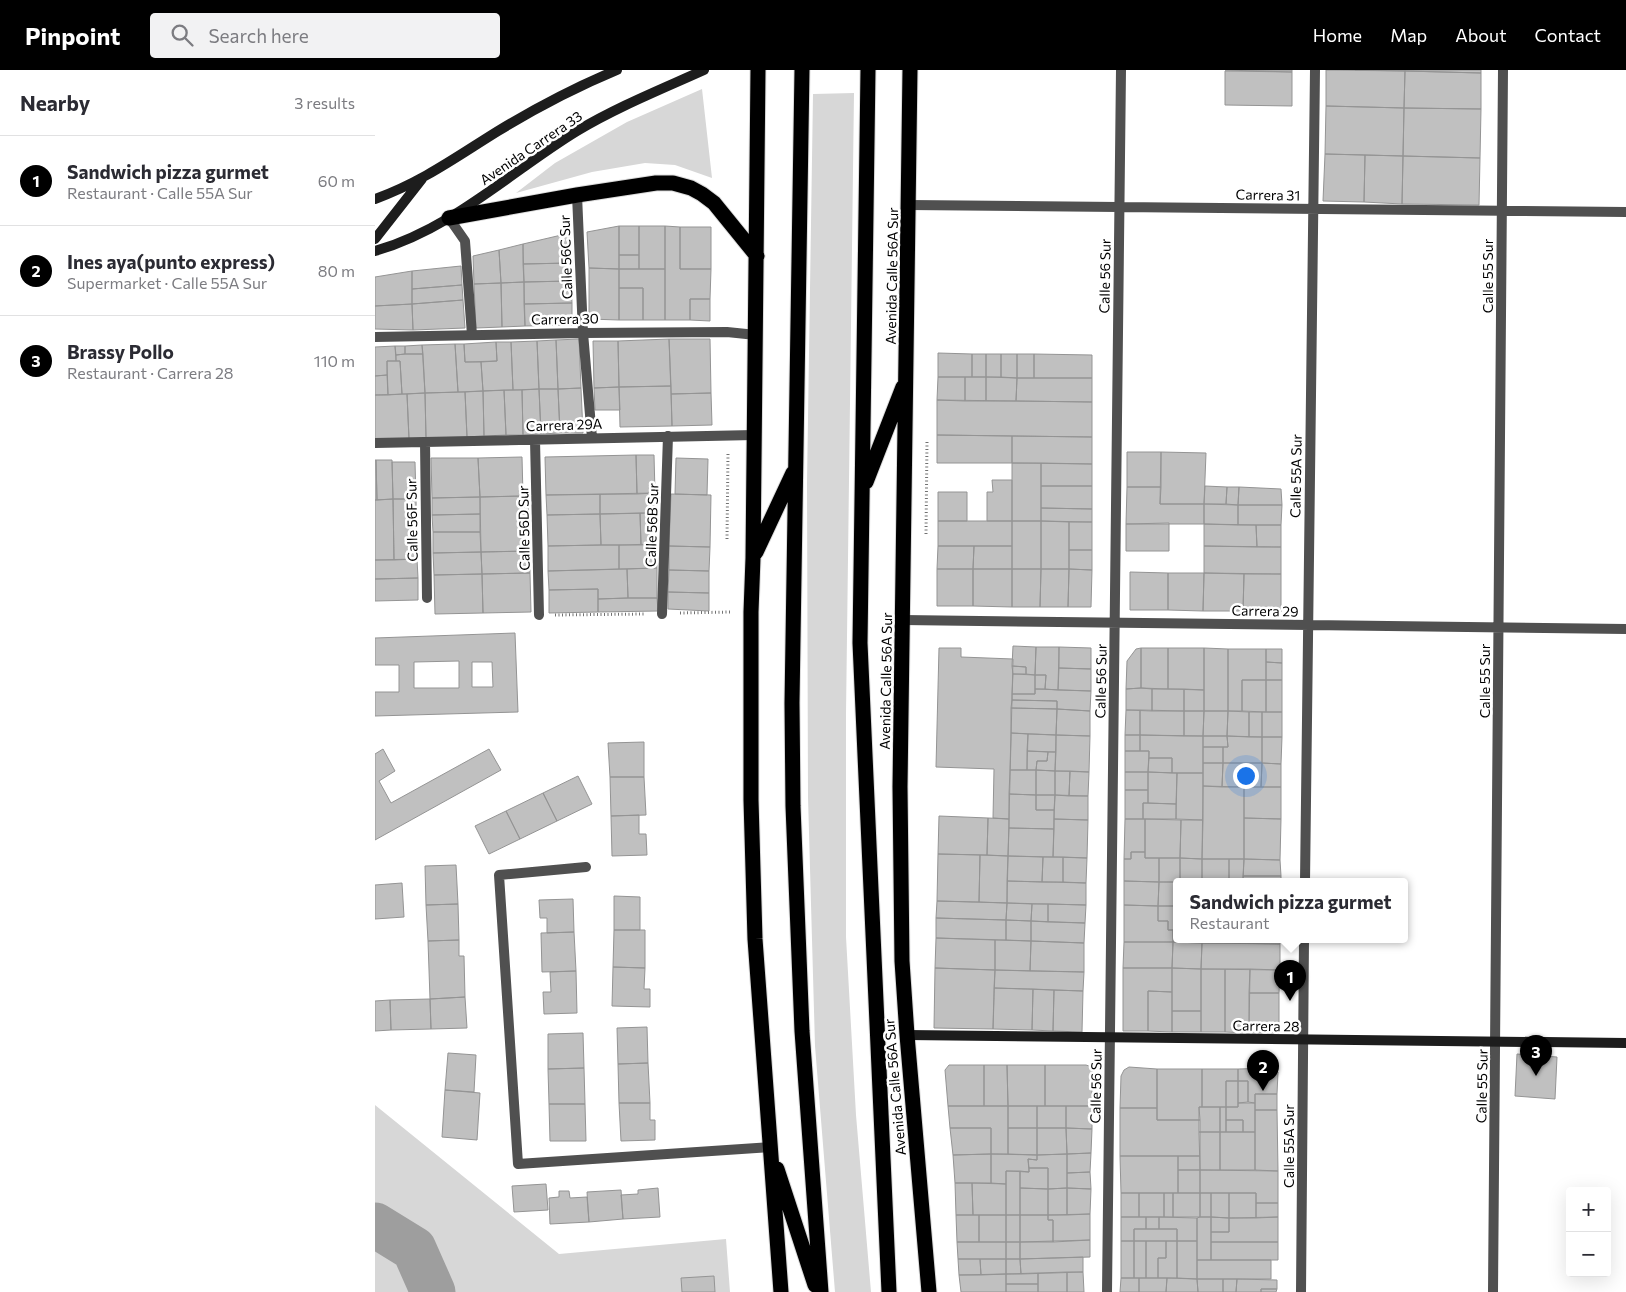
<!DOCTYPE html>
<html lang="en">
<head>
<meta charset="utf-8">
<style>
	body { margin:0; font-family:Commissioner,sans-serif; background:#f2f2f3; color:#2b2b33 }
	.controls { position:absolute; right:15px; bottom:15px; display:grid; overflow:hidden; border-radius:5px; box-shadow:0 5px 20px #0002 }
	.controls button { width:45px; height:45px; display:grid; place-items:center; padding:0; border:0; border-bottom:1px solid #e1e1e2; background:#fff; color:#2b2b33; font:25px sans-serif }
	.you { position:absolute; left:870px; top:705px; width:18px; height:18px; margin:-12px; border:4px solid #fff; border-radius:50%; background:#1a73e8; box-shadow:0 0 0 8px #1a73e833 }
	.badge { display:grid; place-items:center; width:32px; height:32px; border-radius:50%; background:#000; color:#fff; font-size:16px; font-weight:700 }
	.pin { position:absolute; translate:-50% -41px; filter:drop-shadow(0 1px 2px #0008) }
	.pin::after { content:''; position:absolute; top:26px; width:18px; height:15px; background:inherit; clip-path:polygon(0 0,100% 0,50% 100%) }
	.popup { position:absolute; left:798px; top:808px; width:235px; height:65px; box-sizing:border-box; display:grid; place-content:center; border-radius:5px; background:#fff; filter:drop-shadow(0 1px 4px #0005); font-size:16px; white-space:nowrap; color:#7c7c81 }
	.popup b { font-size:19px; color:#2b2b33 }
	.popup::after { content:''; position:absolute; left:50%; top:100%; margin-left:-10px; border:10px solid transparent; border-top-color:#fff }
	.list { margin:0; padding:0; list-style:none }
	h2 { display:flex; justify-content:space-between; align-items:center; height:65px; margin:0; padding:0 20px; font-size:21px }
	h2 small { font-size:16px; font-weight:400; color:#7c7c81 }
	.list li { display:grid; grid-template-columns:32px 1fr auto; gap:15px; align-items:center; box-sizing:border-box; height:90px; padding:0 20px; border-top:1px solid #e1e1e2 }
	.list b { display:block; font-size:19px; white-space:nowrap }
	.list p { margin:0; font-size:16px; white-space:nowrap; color:#7c7c81 }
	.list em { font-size:16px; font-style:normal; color:#7c7c81 }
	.icon { flex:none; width:28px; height:28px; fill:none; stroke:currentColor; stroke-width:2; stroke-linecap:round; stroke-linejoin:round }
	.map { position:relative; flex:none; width:1251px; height:1222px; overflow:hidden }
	header { display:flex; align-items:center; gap:30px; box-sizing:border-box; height:70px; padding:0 25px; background:#000; color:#fff }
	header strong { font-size:24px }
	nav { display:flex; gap:28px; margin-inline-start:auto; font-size:18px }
	.search { width:350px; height:45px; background:#f2f2f3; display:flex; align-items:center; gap:12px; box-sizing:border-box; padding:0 18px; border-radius:5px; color:#7c7c81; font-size:19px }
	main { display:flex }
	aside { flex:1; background:#fff }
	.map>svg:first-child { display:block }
</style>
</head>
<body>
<header>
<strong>Pinpoint</strong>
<div class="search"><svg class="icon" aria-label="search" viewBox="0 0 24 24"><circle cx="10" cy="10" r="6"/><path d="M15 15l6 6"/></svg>Search here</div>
<nav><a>Home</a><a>Map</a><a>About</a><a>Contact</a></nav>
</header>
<main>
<aside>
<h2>Nearby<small>3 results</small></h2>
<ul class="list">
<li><span class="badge">1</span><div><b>Sandwich pizza gurmet</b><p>Restaurant · Calle 55A Sur</p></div><em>60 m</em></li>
<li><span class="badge">2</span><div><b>Ines aya(punto express)</b><p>Supermarket · Calle 55A Sur</p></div><em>80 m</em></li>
<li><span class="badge">3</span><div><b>Brassy Pollo</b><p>Restaurant · Carrera 28</p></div><em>110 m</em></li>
</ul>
</aside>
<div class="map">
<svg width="1251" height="1222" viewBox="0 0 1251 1222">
	<rect width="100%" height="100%" fill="#fff"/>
	<!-- green -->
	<path fill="#d7d7d7" d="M327 19 337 108 300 95 270 93 217 102 141 123 180 93 252 52Z
		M479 23 471 644V867L481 1045 496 1222H460L440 976 433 727 432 414 438 24Z
		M0 1035 184 1184 351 1169 355 1222H0Z"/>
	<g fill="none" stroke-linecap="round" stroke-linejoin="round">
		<!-- river -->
		<path stroke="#9e9e9e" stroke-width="45" d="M0 1155 39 1179 58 1222"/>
	</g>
	<!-- building -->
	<path fill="#c0c0c0" stroke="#949494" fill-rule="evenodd" d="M850 0H917V2Z
		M951 0 1030 1 1029 38 951 36Z
		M980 0H1030V1Z
		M1030 0H1106V3L1030 1Z
		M850 1 917 2V36L850 35Z
		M1030 1 1106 3V39L1029 38Z
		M951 36 1029 38 1028 86 950 84Z
		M1029 38 1106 39 1105 88 1028 86Z
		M950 84 990 85 989 132 948 131Z
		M990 85 1028 86 1027 134 989 132Z
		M1028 86 1105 88 1104 135 1027 134Z
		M244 156H264V185H244Z
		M244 156V199L214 198 212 162Z
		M264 156H290V199H264Z
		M290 156 305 157V199H336L335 229H315V250H290Z
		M305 157H336V199H305Z
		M195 163V193L148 194V174Z
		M148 174 149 212 126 213 124 180Z
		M124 180 126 213 99 214 98 186Z
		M244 185H264V199H244Z
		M195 193 196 211 149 212 148 194Z
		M86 196 87 215 37 219V201Z
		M214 198 244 199V250L214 249Z
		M244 199H290V250H268V218H244Z
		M37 201V234L0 236V207Z
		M196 211 197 233 149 234V212Z
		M149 212 150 256 127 257 126 213Z
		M126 213 127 257 101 258 99 214Z
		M87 215 88 230 37 234V219Z
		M244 218H268V250H244Z
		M315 229H335V251L315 250Z
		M88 230 90 258 38 260 37 234Z
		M197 233V255L150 256 149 234Z
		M37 234 38 260 0 259V236Z
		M204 269 206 318 183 319 181 270Z
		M294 269H335L336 323 296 324Z
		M294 269 296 316 244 317 243 271Z
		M181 270 183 319H164L162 271Z
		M162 271 164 319 138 320 136 272Z
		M218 271H243L244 317 219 318Z
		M121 272H136L138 320 108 321 106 292 122 291Z
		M121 272 122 291 90 292 89 274Z
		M80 274H89L90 292H106L108 321 83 322Z
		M80 274 83 322 50 323 47 275Z
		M47 275 48 284H30V276Z
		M20 276H30V284L21 285Z
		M20 276 21 291H12V305L0 306V277Z
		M563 283 597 284V307H563Z
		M30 284H48L50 323 27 324 25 291H21V285Z
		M597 284H611V307H597Z
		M611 284H626V307H611Z
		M626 284H642V308L626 307Z
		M642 284H659V308H642Z
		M659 284 717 285V308H659Z
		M12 291H25L27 324 13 325Z
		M12 305 13 325H0V306Z
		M563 307H590V331L562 330Z
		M590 307H611V331H590Z
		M611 307 642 308 641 331H611Z
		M642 308H717V332L641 331Z
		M296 316 297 356 245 357 244 317Z
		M244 317 245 340H220L219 318Z
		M206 318 208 363H185L183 319Z
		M164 319H183L185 363 166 364Z
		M164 319 166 364 148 365 147 320Z
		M129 320H147L148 365H131Z
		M129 320 131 365 109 366 108 321Z
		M108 321 109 366 92 367 90 322Z
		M90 322 92 367 51 368 50 323Z
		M50 323 51 368 34 369 32 324Z
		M336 323 337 355 297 356 296 324Z
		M32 324 34 369 0 370V325Z
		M562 330 717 332V367L562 365Z
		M562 365 637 366V393H562Z
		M637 366 717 367V394L637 393Z
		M752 382H786V417H752Z
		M786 382 831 383 829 434H785Z
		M261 385H279L280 423 262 424Z
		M261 385 262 424 171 425 170 387Z
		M147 387 148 426 105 427 103 388Z
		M56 388H103L105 427 57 428Z
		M301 388 333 389 332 425 300 424Z
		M0 390H1L2 430H0Z
		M1 390H17L18 429 2 430Z
		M17 392H40L41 429H18Z
		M637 393H666V451H637Z
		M666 393 717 394V416H666Z
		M617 410H637V451H612V422H618Z
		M666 416H717V439L666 438Z
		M830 416 852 417 851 434H829Z
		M752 417H786L785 434H829V454H751Z
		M852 417H864L863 435 851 434Z
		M864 417 906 419 907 435H863Z
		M563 422H592V451H563Z
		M280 423V443L225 444V424Z
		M225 424V444L172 445 171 425Z
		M296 424 336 425 335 477 294 476Z
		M148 426H153L155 481 106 482 105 427Z
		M105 427V444L57 445V428Z
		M18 429H41L42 489 19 490Z
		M18 429 19 490H0V430Z
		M829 434 863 435V455L829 454Z
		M863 435H907L906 455H863Z
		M666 438 717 439V452L666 451Z
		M265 443H280L281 474 266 475Z
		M265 443 266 475H226L225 444Z
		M105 444V462H58L57 445Z
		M225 444 226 475 173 476 172 445Z
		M563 451H637V476H563Z
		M637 451H666V499H637Z
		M666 451 694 452V499H666Z
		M694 452H717V480H694Z
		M794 453V481H751V454Z
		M829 454 881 455 882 477 829 476Z
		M881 455H906V477H882Z
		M58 462H105L106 482 58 483Z
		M281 474 282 498 244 499V475Z
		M226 475H244V499L173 501V476Z
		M294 476 335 477 334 501 294 500Z
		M563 476H599L598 499H562Z
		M599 476H637V499H598Z
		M829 476 906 477V504L829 503Z
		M694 480H717V500L694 499Z
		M155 481V503L107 504 106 482Z
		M106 482 107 504 59 505 58 483Z
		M42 489 43 508 0 509V490Z
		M282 498V528H253L252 499Z
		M252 499 253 528 223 529V519L174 520 173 501Z
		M562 499H598V536H562Z
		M598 499H637V537L598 536Z
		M637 499H666L665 537H637Z
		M666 499H694L693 537H665Z
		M694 499 717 500 716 537H693Z
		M294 500 334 501V523L293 522Z
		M755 502 793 503V540H755Z
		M155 503 156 542 108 543 107 504Z
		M793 503H829L828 541 793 540Z
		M829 503 869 504 868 541H828Z
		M107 504 108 543 60 544 59 505Z
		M869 504H906V542L868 541Z
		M43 508V530L0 531V509Z
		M223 519V542L174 543V520Z
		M293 522 334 523V541L293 539Z
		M253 528H282L283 541 223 542V529Z
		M140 563 143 642 0 646V622H24V595H0V568ZM84 591V618H39V592ZM97 592H117L118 617H97Z
		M638 576 661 577 660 605 651 604V597L637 596Z
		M661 577H684L683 620 670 619 671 605H660Z
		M684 577 716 578V599L684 598Z
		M564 578H586V587L638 589 634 749 618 748 619 699 561 697Z
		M766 578H793V619L766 618Z
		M766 578V618L751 619 752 591 761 579Z
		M793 578H829V620L793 619Z
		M829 578 853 579V641H829Z
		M853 579H891V610H867V641H853Z
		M891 579H907V593L891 592Z
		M891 592 907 593V610H891Z
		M637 596 651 597V604H638Z
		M684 598 716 599V621L683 620Z
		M638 604 660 605V624H637Z
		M660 605H671L670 619H660Z
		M867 610H891V642L867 641Z
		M891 610H907V642H891Z
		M766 618 777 619V641L751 640V619Z
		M660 619 716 621 715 641 682 639V631L637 630V624H660Z
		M777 619H809V641H777Z
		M809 619 829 620V641H809Z
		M637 630 682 631V639L636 638Z
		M636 638 682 639 681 665 636 663Z
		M682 639 715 641V666L681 665Z
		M751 640H765V665H750Z
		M765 640 809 641V666L765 665Z
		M809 641H829L828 666H809Z
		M829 641H853L852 666H828Z
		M853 641 874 642V667L852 666Z
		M874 642H887V667H874Z
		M887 642H907V667H887Z
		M636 663 653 664 652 700H635Z
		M653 664 681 665V682L652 681Z
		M681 665 715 666 714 702 680 701Z
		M750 665H765V681H750Z
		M765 665 828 666V703H797V688H774V681H765Z
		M828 666H852L853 677H828Z
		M852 666 887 667V693H848V677H853Z
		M887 667H907L906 694 887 693Z
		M269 672V707H235L233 673Z
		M828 677H848V693H828Z
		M8 679 20 701 4 711 16 733 114 679 126 700 0 770V684Z
		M652 681 673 682 672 691H662L661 700H652Z
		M750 681H774L773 702H750Z
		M673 682H681L680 701 661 700 662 691H672Z
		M774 688H797V703L773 702Z
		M828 693H848L847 717 828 716Z
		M848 693H887L886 717H847Z
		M887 693 906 694V717H886Z
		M635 700H661V725L634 724Z
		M661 700 680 701V725H661Z
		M680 701H695L694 726 680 725Z
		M695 701 714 702 713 726H694Z
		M750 702H773V720H750Z
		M773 702 802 703 801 734 773 733Z
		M802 703H828V750L801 749Z
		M203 706 217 734 182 751 168 723Z
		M235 707H269L271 745 236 746Z
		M828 716 869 717V789H827Z
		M869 717H906V749L869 748Z
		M750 720H773V733H768V749H750Z
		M168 723 182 751 145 769 131 741Z
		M634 724 661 725V740H679V759L634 758Z
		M661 725H680L679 740H661Z
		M680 725 713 726V750L679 749Z
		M768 733 801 734V749H768Z
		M131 741 145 769 114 784 100 756Z
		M264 745V764H271L272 785 237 786 236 746Z
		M564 746 613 748 612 785 563 784Z
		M613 748 634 749 633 786 612 785Z
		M869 748 906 749 905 790 869 789Z
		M679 749 713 750 712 788 678 787Z
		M750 749H770V782H756V789H749Z
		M770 749 806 750 805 788H770Z
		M806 750H828L827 789 805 788Z
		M634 758 679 759 678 787 633 786Z
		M756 782H770V788H784V812L749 811V789H756Z
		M563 784 605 785 604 832 562 831Z
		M605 785 633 786 632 833 604 832Z
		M633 786 668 787 667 812 632 811Z
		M668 787H688V812H667Z
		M688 787 712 788 711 813 688 812Z
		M784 788H805V812H784Z
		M805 788 827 789V812H805Z
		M827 789H854V812H827Z
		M854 789H869L868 812H854Z
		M869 789 905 790 906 806H868Z
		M81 795 83 834 51 835 50 796Z
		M868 806H906V812H868Z
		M632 811 711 813V835L632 833Z
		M749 811 784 812 783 836 749 835Z
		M784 812H801V836H783Z
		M27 813 29 847 0 849V815Z
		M239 826 265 827V860H239Z
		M198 829 199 862 172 863V848H165L164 830Z
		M562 831 632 833 631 850 561 848Z
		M632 833 657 834 656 851 631 850Z
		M83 834 84 870 53 871 51 835Z
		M657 834H673V852L656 851Z
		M673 834 711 835 710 853 673 852Z
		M749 835 783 836V851H793V860H798V872H749Z
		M783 836H801V870H827V873L798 872V860H793V851H783Z
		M561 848 631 850V870L561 868Z
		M631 850 656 851V871L631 870Z
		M656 851 710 853 709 873 656 871Z
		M239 860H270V898L238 897Z
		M199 862 201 901 167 902 166 863Z
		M561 868 620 870V900L560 898Z
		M84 870V886H89L90 927 55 929 53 871Z
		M620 870 656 871 655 901 620 900Z
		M827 870H854V873H827Z
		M854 870H905V874L854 873Z
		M656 871 709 873V902L655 901Z
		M749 872H798L797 898H748Z
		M798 872 827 873 826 899 797 898Z
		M827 873 905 874V900L826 899Z
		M238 897 270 898 269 919H275V937L237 936Z
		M560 898 620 900 618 959 559 958Z
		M748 898H797V922L773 921V961H748Z
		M797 898 826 899V941H797Z
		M826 899H850V962H826Z
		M850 899H875L874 963 850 962Z
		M875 899 905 900 904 923H874Z
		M620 900 709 902 708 921 619 918Z
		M201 901 202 943 169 944 168 922H176L175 902Z
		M619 918 658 919 657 960 618 959Z
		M658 919 679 920 678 961 657 960Z
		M679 920 708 921 707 962 678 961Z
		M773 921 797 922V962L773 961Z
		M874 923H904V963H874Z
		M90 927 92 958 56 959 55 929Z
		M55 929 56 959 16 960 15 930Z
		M15 930 16 960 0 961V931Z
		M797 941H826V962H797Z
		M272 957 273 993 243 994 242 958Z
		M208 963 209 998 173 999V964Z
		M73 983 101 985 99 1022 70 1020Z
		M1142 984 1182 987 1180 1029 1140 1026Z
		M273 993 275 1033H244L243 994Z
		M574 995H609V1036H573L570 1000Z
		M609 995H632L633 1036H609Z
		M632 995H670V1036H633Z
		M670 995H711L714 996 717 999V1036H670Z
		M754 997 782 999V1038H745L746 1006 749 1000Z
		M209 998 210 1034H174L173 999Z
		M898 998 903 1002 902 1024H880V1033L873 1032V1011H863V999Z
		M782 999H827V1037H824L825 1050H782Z
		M827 999H863V1011H851V1037H827Z
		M851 1011H863V1037H851Z
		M863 1011H873V1032L863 1033Z
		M70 1020 105 1023 102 1070 67 1067Z
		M880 1024H902V1040H880Z
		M244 1033H275V1050H280V1070L246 1071Z
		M863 1033H880V1062H868V1050H851V1037H863Z
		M174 1034H210L211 1071H175Z
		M573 1036H633V1084H616V1058H575Z
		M633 1036H662V1058H633Z
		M662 1036H691V1058H662Z
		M691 1036H717V1059L691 1058Z
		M824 1037H845V1062H824Z
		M845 1037H851V1062H845Z
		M745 1038H782V1050H825V1086H745Z
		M880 1040H902L903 1101 880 1100Z
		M851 1050H868V1062H851Z
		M575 1058H616V1084L578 1085Z
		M633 1058H662V1085L633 1084Z
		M662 1058H691L692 1084 662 1085Z
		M691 1058 717 1059 716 1083 692 1084Z
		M824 1062H845V1100H825Z
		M845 1062H880V1100H845Z
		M716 1083 715 1102 692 1103V1084Z
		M616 1084 662 1085V1090L653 1089 654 1102 631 1101V1114L616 1113Z
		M616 1084V1113H580L578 1085Z
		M692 1084V1118L673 1119V1098H654L653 1089 662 1090V1085Z
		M745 1086H803V1123H746Z
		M803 1086H825V1100H803Z
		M654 1098H673V1119L645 1118V1101L654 1102Z
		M803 1100H825V1123H803Z
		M825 1100 903 1101V1133H881V1123H825Z
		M631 1101H645V1145H631Z
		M715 1102 716 1119 692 1118V1103Z
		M580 1113H597L598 1145H581Z
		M597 1113 631 1114V1145H598Z
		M171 1114 173 1140 139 1142 137 1116Z
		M283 1118 285 1147 248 1149 246 1125 263 1124V1120Z
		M645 1118 673 1119V1145H645Z
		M692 1118 716 1119 715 1144 692 1145Z
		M692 1118V1145H673V1119Z
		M246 1120 248 1149 214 1152 212 1122Z
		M184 1121H194L195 1128 212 1127 214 1152 175 1154 174 1128 184 1127Z
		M746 1123H764V1147H746Z
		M764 1123H789V1147H764Z
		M789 1123H798V1147H789Z
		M798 1123H825V1147H798Z
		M825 1123H836V1147H825Z
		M836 1123H854V1148L836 1147Z
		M854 1123H881V1148H854Z
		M881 1133H903V1147L881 1148Z
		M715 1144V1170L678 1172V1150H673V1145Z
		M581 1145H604V1172H582Z
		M604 1145H631V1172H604Z
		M631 1145H645V1172H631Z
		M645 1145H673V1150H678V1172H645Z
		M746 1147H771V1159H759V1171H746Z
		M771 1147H784V1159H771Z
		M784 1147 822 1148V1171H802V1159H784Z
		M825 1147H836V1190H822V1148Z
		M836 1147 854 1148V1162H836Z
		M903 1147V1172H836V1162H854V1148Z
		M759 1159H802V1171H759Z
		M715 1170V1187L645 1189V1172Z
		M746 1171H759V1208H746Z
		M759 1171H771V1208H759Z
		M771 1171H791V1188H783V1208H771Z
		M791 1171H802V1208H783V1188H791Z
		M802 1171H822V1209L802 1208Z
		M582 1172H631V1189H583Z
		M631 1172H645V1189H631Z
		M836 1172H903V1190H836Z
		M708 1187V1202L646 1204 645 1189Z
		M583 1189H605L606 1205H584Z
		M605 1189H631V1204L606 1205Z
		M631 1189H645L646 1204H631Z
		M822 1190H896V1209H822Z
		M692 1202H708L709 1222H692Z
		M692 1202V1222H663V1203Z
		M663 1203V1214H631V1204Z
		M631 1204V1222H586L584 1205Z
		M339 1206 340 1222H307L306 1208Z
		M746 1208H764V1222H745Z
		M764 1208H792L791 1222H764Z
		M792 1208 822 1209 823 1222H791Z
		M822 1209H848V1222H823Z
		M848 1209H862L861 1222H848Z
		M862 1209 902 1210V1219H886V1222H861Z
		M631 1214H663V1222H631Z
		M886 1219H902L901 1222H886Z"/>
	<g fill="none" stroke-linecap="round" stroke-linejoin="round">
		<!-- highway casing -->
		<g stroke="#dbdbdb" stroke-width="17">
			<path id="highway" d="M383 0 378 488 376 542V730L380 869 406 1222
				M427 0 417 633 418 736 427 961 446 1222
				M493 0 485 573 514 1222
				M535 0 525 717 527 891 532 965 554 1222
				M74 148 202 125 281 113H298L316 118 327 124 339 133 382 186
				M491 412 528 317
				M381 482 418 403
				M402 1099 440 1215"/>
		</g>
		<!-- path -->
		<path stroke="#727272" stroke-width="3" stroke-dasharray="1 2.5" stroke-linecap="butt" d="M551 464 552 371
			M352 469 353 383
			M305 543 356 542
			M180 545 271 544"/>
		<!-- lane -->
		<path stroke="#505050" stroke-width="10" d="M74 148 90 171 97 265
			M211 797 124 805 143 1094 395 1077"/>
		<!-- street -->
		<path stroke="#505050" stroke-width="10" d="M202 125 208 263 217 368
			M534 135 1251 142
			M0 267 208 263 352 262 381 265
			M160 370 164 545
			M50 372 52 528
			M0 373 379 365
			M287 544 293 366
			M528 550 1251 559
			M930 812 940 0
			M732 1222 746 0
			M926 1222 929 870
			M1118 1222 1128 0"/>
		<!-- secondary -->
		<path stroke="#1d1d1d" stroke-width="10" d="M0 129C47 112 81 87 123 61 161 38 201 17 242 0
			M0 169 47 109
			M0 181C77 159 135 102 202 61 242 37 287 19 329 0
			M532 965 1251 973"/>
		<!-- highway -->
		<use href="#highway" stroke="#000" stroke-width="15"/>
	</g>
	<g text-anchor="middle" stroke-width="5" stroke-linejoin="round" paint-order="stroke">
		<!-- street labels -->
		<g font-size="14" fill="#000" stroke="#fff">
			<text transform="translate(156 78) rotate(-34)" y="5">Avenida Carrera 33</text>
			<text transform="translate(893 125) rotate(1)" y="5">Carrera 31</text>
			<text transform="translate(191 187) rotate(-92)" y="5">Calle 56C Sur</text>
			<text transform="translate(517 206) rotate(-89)" y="5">Avenida Calle 56A Sur</text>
			<text transform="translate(730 206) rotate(-89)" y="5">Calle 56 Sur</text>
			<text transform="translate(1113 206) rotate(-90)" y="5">Calle 55 Sur</text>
			<text transform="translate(190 249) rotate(-1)" y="5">Carrera 30</text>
			<text transform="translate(189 355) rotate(-2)" y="5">Carrera 29A</text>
			<text transform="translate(921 406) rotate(-89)" y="5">Calle 55A Sur</text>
			<text transform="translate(37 450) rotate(-91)" y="5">Calle 56F Sur</text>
			<text transform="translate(277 455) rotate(-88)" y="5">Calle 56B Sur</text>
			<text transform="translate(149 458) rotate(-91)" y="5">Calle 56D Sur</text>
			<text transform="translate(890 541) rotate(1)" y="5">Carrera 29</text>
			<text transform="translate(511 611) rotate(-89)" y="5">Avenida Calle 56A Sur</text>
			<text transform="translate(726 611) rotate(-89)" y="5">Calle 56 Sur</text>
			<text transform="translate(1110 611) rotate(-90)" y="5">Calle 55 Sur</text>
			<text transform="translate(891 956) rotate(1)" y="5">Carrera 28</text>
			<text transform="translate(721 1016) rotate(-89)" y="5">Calle 56 Sur</text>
			<text transform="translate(1107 1016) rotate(-89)" y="5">Calle 55 Sur</text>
			<text transform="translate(520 1017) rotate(-95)" y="5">Avenida Calle 56A Sur</text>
			<text transform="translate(914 1076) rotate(-90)" y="5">Calle 55A Sur</text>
		</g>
	</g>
</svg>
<div class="controls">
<button>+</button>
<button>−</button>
</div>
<div class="you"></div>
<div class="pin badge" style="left:915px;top:931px">1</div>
<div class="popup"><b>Sandwich pizza gurmet</b>Restaurant</div>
<div class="pin badge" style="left:888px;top:1021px">2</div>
<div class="pin badge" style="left:1161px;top:1006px">3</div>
</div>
</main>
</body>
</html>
